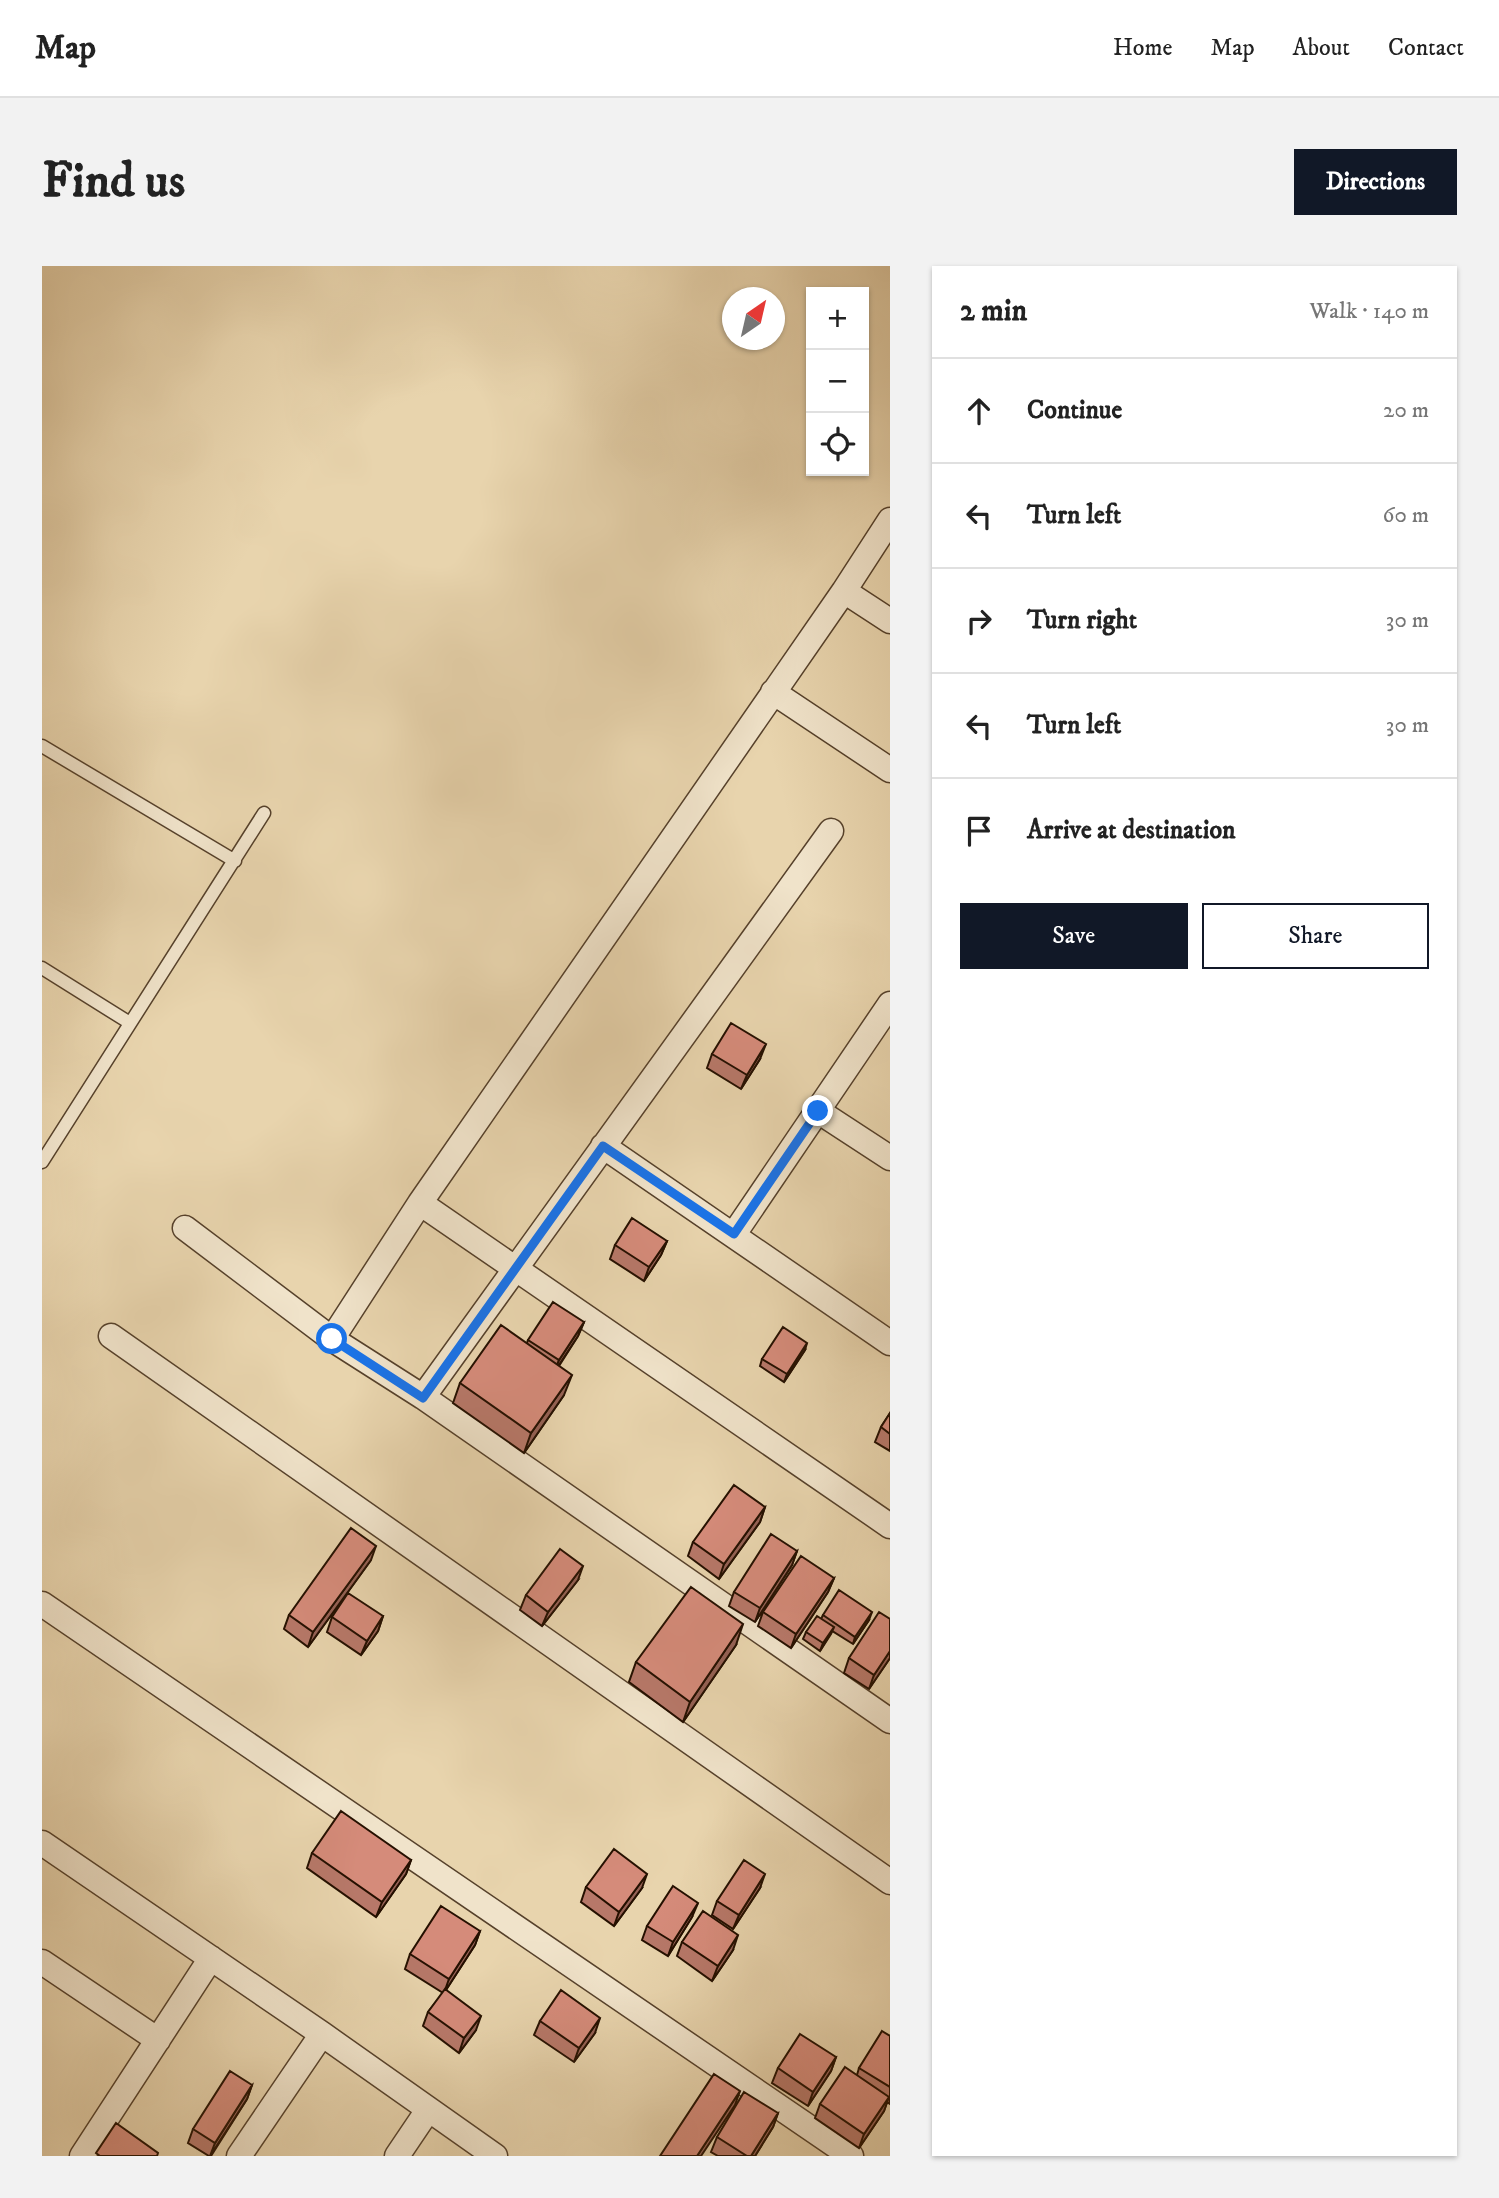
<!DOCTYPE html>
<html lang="en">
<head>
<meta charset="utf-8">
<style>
	body { margin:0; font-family:"IM FELL DW Pica",serif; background:#f2f2f2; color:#222 }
	.controls { position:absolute; right:21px; top:21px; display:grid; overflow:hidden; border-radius:0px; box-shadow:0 2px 5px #0004 }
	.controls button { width:63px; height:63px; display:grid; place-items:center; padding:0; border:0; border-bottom:2px solid #e0e0e0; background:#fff; color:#222; font:35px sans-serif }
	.compass { position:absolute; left:680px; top:21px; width:63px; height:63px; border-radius:50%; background:#fff; box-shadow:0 2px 5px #0004; rotate:34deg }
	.stop { position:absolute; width:21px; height:21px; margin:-16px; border:5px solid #1a73e8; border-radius:50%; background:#fff }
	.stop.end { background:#1a73e8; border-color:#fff; box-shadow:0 2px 7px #0008 }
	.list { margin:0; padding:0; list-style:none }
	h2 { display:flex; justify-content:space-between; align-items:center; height:91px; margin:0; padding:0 28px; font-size:30px }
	h2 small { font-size:23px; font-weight:400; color:#767676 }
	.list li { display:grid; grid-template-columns:46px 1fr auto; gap:21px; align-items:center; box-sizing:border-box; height:105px; padding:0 28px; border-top:2px solid #e0e0e0 }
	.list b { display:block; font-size:26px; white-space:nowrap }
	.list em { font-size:23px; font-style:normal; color:#767676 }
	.actions { display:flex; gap:14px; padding:21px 28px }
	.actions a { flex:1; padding:16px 0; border:2px solid #111827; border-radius:0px; text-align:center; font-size:24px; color:#111827 }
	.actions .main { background:#111827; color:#fff }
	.icon { flex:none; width:38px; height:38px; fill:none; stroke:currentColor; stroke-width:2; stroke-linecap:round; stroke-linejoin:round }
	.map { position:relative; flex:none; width:848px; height:1890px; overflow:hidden; border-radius:0px }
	header { display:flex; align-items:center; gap:42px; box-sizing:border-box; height:98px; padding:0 35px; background:#fff; border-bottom:2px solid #e0e0e0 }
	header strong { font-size:33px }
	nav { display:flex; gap:38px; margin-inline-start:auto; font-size:24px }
	.intro { display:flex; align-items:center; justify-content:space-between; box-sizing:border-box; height:168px; padding:0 42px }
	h1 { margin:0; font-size:49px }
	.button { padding:18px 32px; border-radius:0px; background:#111827; color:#fff; font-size:24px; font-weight:700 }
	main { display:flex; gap:42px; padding:0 42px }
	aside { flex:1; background:#fff; border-radius:0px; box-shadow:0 2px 5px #0004 }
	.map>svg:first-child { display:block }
</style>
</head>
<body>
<header>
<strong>Map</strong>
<nav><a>Home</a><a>Map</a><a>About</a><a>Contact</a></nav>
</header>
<div class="intro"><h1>Find us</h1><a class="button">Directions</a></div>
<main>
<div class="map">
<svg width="848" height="1890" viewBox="0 0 848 1890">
	<rect width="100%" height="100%" fill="#e8d4ad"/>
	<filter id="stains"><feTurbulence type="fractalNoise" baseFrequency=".00286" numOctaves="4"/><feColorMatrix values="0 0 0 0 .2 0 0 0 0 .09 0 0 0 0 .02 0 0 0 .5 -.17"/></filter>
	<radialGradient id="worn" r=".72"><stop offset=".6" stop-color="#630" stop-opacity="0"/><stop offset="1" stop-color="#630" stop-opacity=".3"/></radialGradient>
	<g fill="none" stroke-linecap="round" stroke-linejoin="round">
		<!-- lane casing -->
		<g stroke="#56412b" stroke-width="15">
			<path id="lane" d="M0 480 193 595
				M0 702 88 757
				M0 896 222 547"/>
		</g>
		<!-- street casing -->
		<g stroke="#56412b" stroke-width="27">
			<path id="street" d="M802 325 848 355
				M731 426 848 504
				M776 845 848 892
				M561 880 848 1077
				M378 937 848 1260
				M143 962 290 1073 381 1131 848 1455
				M692 968 848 738
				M69 1070 848 1616
				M290 1073 378 937 802 325 848 254
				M381 1131 789 565
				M0 1338 809 1890
				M0 1577 280 1768 453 1890
				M0 1696 116 1774
				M40 1890 169 1692
				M197 1890 280 1768
				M355 1890 386 1844"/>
		</g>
		<!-- lane -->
		<use href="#lane" stroke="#f0e3ca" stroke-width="12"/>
		<!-- street -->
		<use href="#street" stroke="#f0e3ca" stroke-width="24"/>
	</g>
	<!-- wall -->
	<path fill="#b77869" stroke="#251000" stroke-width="2" d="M670 788 718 793 699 823 665 802Z
		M625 975 619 989 602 1015 568 993 573 979Z
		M542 1056 536 1070 517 1100 522 1129 482 1187 411 1137 418 1117 485 1077 486 1074Z
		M763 1084 742 1116 718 1100 720 1093Z
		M848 1147V1185L833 1176 839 1161Z
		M723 1241 718 1256 677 1313 646 1290 651 1276Z
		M755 1285 750 1299 713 1356 687 1340 692 1326Z
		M329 1294 266 1381 242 1363 247 1349Z
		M792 1312 786 1326 749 1382 716 1360 721 1346Z
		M536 1314 500 1360 478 1344 484 1329Z
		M781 1349 827 1354 811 1378 790 1365 778 1385 761 1373 764 1366 779 1353Z
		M341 1350 336 1365 319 1389 285 1366 290 1351Z
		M694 1379 641 1456 587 1416 594 1396Z
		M807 1392H848L827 1423 802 1407Z
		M270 1587 369 1594 364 1608 334 1651 265 1602Z
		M544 1621 600 1622 572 1660 539 1636Z
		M718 1622 691 1663 670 1649 675 1635Z
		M650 1651 626 1690 600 1674 605 1660Z
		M438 1665 433 1679 404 1724 434 1764 417 1787 381 1760 386 1746 401 1727 363 1703 368 1688Z
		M640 1676 691 1684 670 1715 635 1690Z
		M498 1755 553 1767 532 1796 492 1769Z
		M848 1770V1838L845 1836 842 1845 817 1882 773 1852 778 1838 815 1809 817 1802Z
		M794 1791 789 1805 766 1840 730 1817 736 1802Z
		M210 1819 205 1833 169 1890H167L146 1877 151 1863Z
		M736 1847 731 1861 713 1890H676L669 1886 675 1871Z"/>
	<!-- shaded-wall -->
	<path fill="#956155" stroke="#251000" stroke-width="2" d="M724 778 718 793 699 823 705 809Z
		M625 975 619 989 602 1015 607 1001Z
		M542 1056 536 1070 511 1108 517 1094Z
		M765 1077 763 1084 742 1116 745 1108Z
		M530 1109 522 1129 482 1187 489 1167Z
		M723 1241 718 1256 677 1313 682 1298Z
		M334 1280 329 1294 266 1381 271 1366Z
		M755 1285 750 1299 713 1356 718 1342Z
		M541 1300 536 1314 500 1360 506 1346Z
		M792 1312 786 1326 749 1382 754 1368Z
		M830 1346 827 1354 811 1378 813 1371Z
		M341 1350 336 1365 319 1389 325 1375Z
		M701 1358 694 1379 641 1456 648 1436Z
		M792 1361 789 1368 778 1385 781 1377Z
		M848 1385V1392L827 1423 832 1409Z
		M369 1594 364 1608 334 1651 340 1636Z
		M605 1608 600 1622 572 1660 577 1646Z
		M723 1608 718 1622 691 1663 697 1649Z
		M656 1637 650 1651 626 1690 631 1676Z
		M438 1665 433 1679 402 1727 407 1713Z
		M696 1669 691 1684 670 1715 676 1700Z
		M439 1750 434 1764 417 1787 422 1772Z
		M558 1752 553 1767 532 1796 537 1782Z
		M794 1791 789 1805 766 1840 771 1826Z
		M210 1819 205 1833 168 1890 173 1877Z
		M698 1825 693 1839 659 1890H655Z
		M847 1831 842 1845 817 1882 822 1868Z
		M736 1847 731 1861 713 1890H709Z"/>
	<!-- building -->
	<path fill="#d58b7a" stroke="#251000" stroke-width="2" d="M689 757 724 778 705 809 670 788Z
		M590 952 625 975 607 1001 573 979Z
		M511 1036 542 1056 517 1094 486 1074Z
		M459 1059 530 1109 489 1167 418 1117Z
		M741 1061 765 1077 745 1108 720 1093Z
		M848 1147V1168L839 1161Z
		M692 1219 723 1241 682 1298 651 1276Z
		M309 1262 334 1280 271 1366 247 1349Z
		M729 1268 755 1285 718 1342 692 1326Z
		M518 1283 541 1300 506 1346 484 1329Z
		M759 1290 792 1312 754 1368 721 1346Z
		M649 1321 701 1358 648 1436 594 1396Z
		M797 1324 830 1346 813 1371 781 1349Z
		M306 1327 341 1350 325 1375 290 1351Z
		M837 1346 848 1353V1385L832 1409 807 1392Z
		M775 1350 792 1361 781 1377 764 1366Z
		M299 1545 369 1594 340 1636 270 1587Z
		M572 1583 605 1608 577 1646 544 1621Z
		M702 1594 723 1608 697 1649 675 1635Z
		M631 1620 656 1637 631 1676 605 1660Z
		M399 1640 438 1665 407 1713 368 1688Z
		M661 1645 696 1669 676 1700 640 1676Z
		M403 1723 439 1750 422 1772 386 1746Z
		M519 1724 558 1752 537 1782 498 1755Z
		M840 1765 848 1770V1821L817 1802Z
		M758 1768 794 1791 771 1826 736 1802Z
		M803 1801 847 1831 822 1868 778 1838Z
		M188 1805 210 1819 173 1877 151 1863Z
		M672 1808 698 1825 655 1890H618Z
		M702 1826 736 1847 709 1890H705L675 1871Z
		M74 1857 116 1887 115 1890H58L54 1887Z"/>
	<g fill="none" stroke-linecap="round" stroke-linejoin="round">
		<!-- route -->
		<path stroke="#1a73e8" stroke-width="9" d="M290 1073 381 1132 561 880 692 968 776 845"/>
	</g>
	<rect width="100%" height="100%" filter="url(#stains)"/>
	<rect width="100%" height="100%" fill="url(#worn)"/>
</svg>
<div class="controls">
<button>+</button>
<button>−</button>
<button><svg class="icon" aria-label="locate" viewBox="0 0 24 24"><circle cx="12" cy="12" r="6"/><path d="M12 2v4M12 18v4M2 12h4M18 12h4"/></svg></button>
</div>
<svg class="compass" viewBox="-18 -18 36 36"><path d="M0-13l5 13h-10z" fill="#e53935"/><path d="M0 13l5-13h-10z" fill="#767676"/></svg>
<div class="stop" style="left:290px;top:1073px"></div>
<div class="stop end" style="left:776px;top:845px"></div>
</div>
<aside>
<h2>2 min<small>Walk · 140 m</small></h2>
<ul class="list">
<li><svg class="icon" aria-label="ahead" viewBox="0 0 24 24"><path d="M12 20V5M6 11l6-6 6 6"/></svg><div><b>Continue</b></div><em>20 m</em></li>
<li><svg class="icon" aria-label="left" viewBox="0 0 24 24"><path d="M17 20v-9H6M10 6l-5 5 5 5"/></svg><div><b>Turn left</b></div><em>60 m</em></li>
<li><svg class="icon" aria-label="right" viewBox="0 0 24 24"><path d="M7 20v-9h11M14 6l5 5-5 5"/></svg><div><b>Turn right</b></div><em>30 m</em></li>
<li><svg class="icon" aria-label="left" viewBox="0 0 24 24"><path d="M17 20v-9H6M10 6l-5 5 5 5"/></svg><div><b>Turn left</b></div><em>30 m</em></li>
<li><svg class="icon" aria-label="arrive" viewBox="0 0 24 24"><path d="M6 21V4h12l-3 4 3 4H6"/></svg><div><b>Arrive at destination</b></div></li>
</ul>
<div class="actions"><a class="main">Save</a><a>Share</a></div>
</aside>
</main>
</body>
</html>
